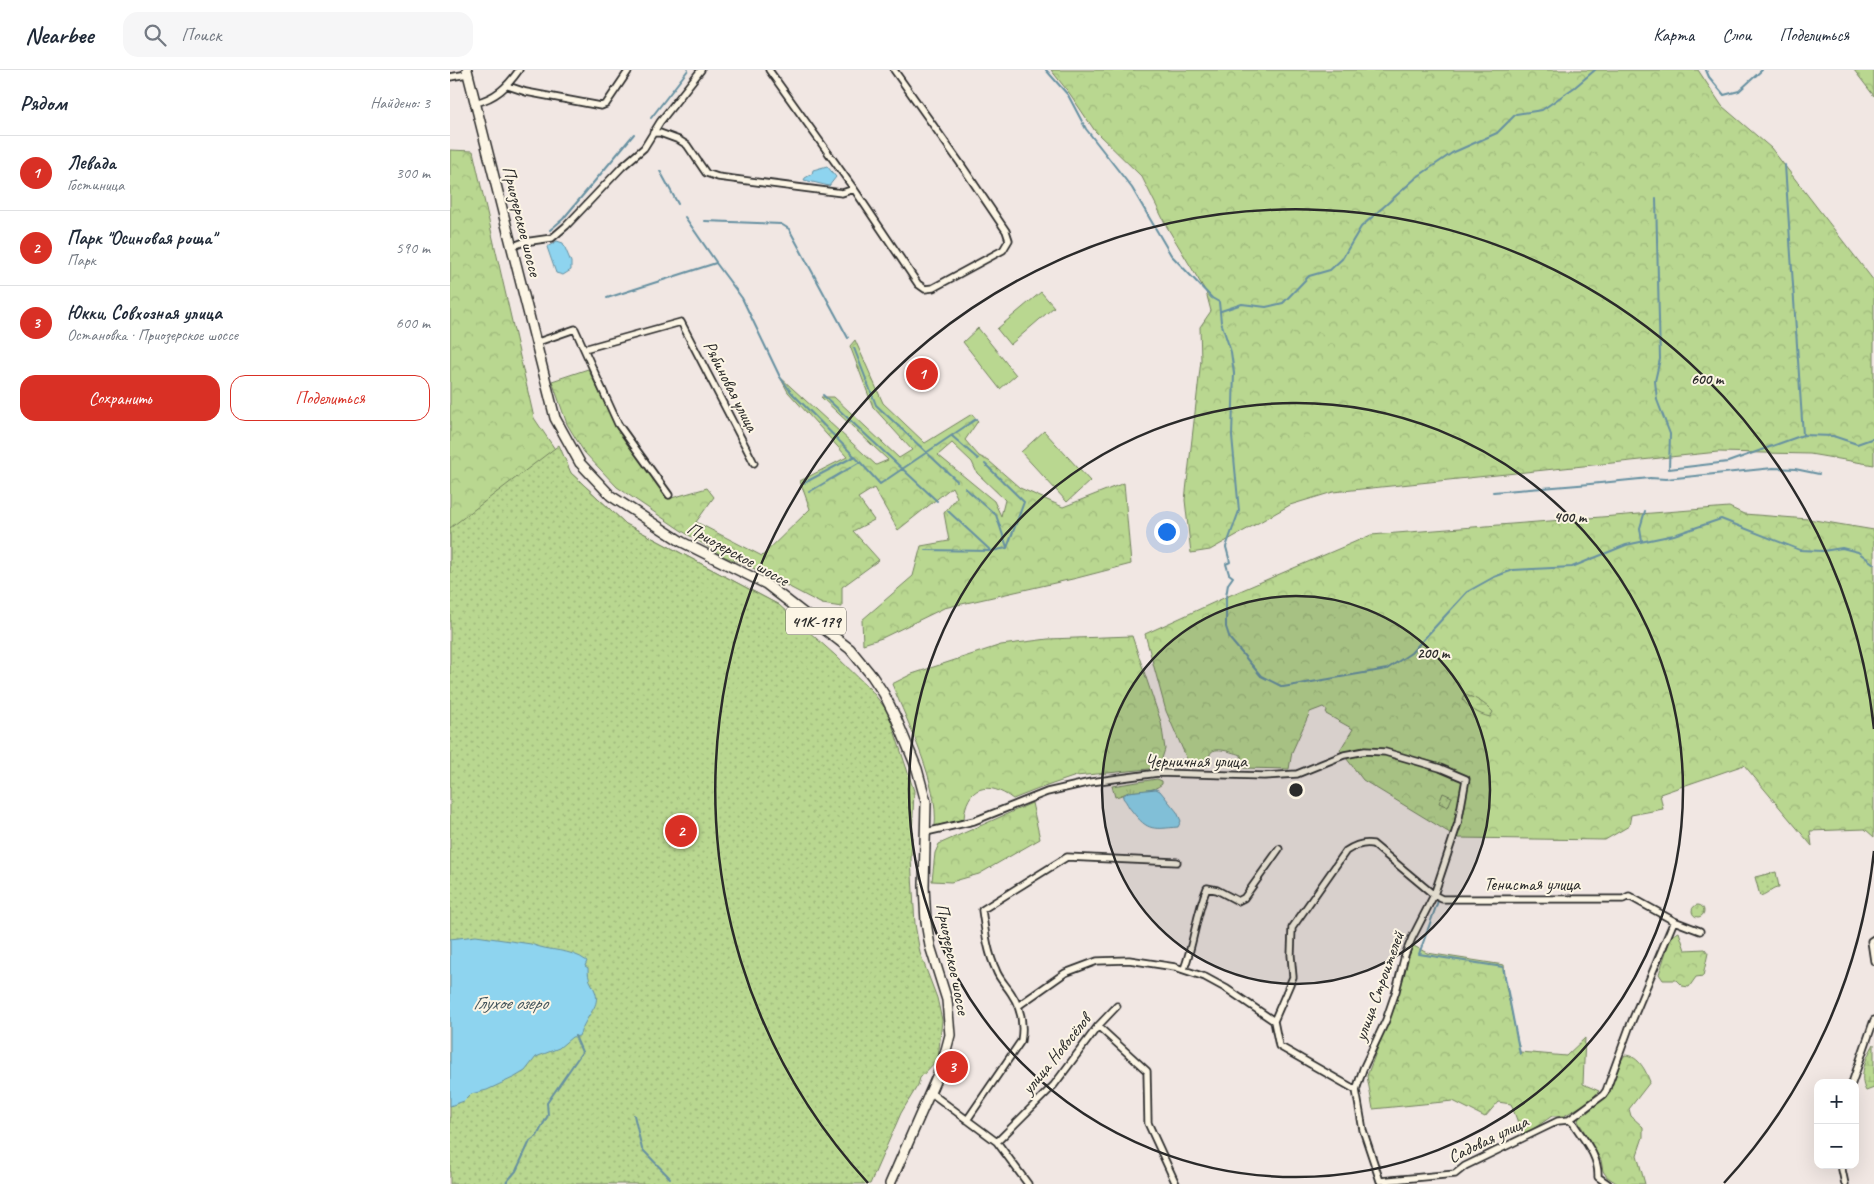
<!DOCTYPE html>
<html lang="ru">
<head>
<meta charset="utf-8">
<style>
	body { margin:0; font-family:Caveat,sans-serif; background:#f6f6f7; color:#1f2937 }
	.controls { position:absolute; right:15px; bottom:15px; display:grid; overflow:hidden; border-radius:10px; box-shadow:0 5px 20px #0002 }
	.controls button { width:45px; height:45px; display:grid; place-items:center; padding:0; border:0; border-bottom:1px solid #e0e1e3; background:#fff; color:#1f2937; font:25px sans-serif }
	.you { position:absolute; left:716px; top:461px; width:18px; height:18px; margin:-12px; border:4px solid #fff; border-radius:50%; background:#1a73e8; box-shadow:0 0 0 8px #1a73e833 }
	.badge { display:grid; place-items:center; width:32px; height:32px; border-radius:50%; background:#d93025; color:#fff; font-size:16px; font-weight:700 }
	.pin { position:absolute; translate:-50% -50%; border:2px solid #fff; box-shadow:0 1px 5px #0006 }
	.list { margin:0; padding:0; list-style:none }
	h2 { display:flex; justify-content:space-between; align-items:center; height:65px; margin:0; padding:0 20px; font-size:21px }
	h2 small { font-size:16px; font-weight:400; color:#747a83 }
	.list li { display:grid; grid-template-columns:32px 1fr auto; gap:15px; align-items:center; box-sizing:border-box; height:75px; padding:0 20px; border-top:1px solid #e0e1e3 }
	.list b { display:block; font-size:19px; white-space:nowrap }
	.list p { margin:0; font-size:16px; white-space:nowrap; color:#747a83 }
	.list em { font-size:16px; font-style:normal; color:#747a83 }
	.actions { display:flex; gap:10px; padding:15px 20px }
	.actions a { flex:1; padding:11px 0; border:1px solid #d93025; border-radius:15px; text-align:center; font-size:18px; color:#d93025 }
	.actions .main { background:#d93025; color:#fff }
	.icon { flex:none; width:28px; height:28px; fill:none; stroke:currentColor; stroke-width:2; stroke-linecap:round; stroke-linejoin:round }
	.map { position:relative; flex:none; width:1424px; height:1114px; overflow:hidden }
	header { display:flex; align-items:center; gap:30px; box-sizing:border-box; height:70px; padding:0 25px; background:#fff; border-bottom:1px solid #e0e1e3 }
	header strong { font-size:24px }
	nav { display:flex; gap:28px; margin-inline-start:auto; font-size:18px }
	.search { width:350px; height:45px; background:#f6f6f7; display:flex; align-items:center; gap:12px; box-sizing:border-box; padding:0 18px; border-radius:15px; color:#747a83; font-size:19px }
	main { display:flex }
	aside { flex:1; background:#fff }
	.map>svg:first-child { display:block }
</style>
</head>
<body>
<header>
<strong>Nearbee</strong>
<div class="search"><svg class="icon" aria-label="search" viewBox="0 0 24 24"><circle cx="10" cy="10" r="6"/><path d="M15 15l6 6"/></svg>Поиск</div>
<nav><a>Карта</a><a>Слои</a><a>Поделиться</a></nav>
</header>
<main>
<aside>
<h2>Рядом<small>Найдено: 3</small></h2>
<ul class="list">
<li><span class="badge">1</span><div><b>Левада</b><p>Гостиница</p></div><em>300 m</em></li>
<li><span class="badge">2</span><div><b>Парк &quot;Осиновая роща&quot;</b><p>Парк</p></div><em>590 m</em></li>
<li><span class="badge">3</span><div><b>Юкки, Совхозная улица</b><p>Остановка · Приозерское шоссе</p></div><em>600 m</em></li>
</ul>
<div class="actions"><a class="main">Сохранить</a><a>Поделиться</a></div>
</aside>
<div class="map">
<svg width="1424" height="1114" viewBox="0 0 1424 1114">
	<defs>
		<pattern id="grass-tufts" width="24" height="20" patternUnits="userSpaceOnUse" patternTransform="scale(1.25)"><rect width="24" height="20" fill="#b9d790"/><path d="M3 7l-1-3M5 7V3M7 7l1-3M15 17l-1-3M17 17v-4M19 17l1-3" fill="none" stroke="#9fb97c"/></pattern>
		<pattern id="forest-crowns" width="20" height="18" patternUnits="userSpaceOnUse" patternTransform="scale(1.25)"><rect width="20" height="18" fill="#b9d790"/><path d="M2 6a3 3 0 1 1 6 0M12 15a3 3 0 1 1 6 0" fill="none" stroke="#9fb97c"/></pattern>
		<pattern id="wetland-marsh" width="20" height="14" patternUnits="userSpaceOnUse" patternTransform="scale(1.25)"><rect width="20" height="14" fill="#b9d790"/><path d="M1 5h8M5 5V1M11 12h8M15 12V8" fill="none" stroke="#9fb97c"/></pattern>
		<pattern id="park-dots" width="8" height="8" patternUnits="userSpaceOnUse" patternTransform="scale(1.25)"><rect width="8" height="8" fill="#b9d790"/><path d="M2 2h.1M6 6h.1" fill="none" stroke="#9fb97c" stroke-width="1.8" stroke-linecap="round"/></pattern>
	</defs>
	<rect width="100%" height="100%" fill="#f1e7e3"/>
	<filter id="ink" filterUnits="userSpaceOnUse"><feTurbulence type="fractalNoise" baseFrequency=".02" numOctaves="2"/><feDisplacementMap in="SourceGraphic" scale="10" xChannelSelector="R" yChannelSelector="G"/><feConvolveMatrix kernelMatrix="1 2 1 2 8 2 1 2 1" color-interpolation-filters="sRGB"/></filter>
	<g filter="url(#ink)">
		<!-- grass -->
		<path fill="url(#grass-tufts)" stroke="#72815e" d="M707 709 712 711V714C703 722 692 720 680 722 675 723 671 726 665 727L662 716Z"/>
		<!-- forest -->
		<path fill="url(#forest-crowns)" stroke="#72815e" fill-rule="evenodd" d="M601 0H1248L1272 36 1321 78 1424 211V395L1360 384 1268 382 883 422 840 435 760 480 741 483 735 430 751 290 750 257 761 241 756 222 717 157 692 107 645 61 620 24Z
			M1404 0H1424V26Z
			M0 80 23 81 84 348 121 403 176 454 329 535 0 518Z
			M405 270 433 333 475 373 522 344 528 351 515 370 529 386 539 391 570 418 613 437 674 413 681 494 627 508 494 538 432 568 413 574 412 550 463 506 471 476 499 471 494 443 507 427 502 417 448 460 424 418 408 428 424 450 403 461 429 490 392 517V537L372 534 299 496 273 486 232 461 167 417 134 382 117 354 102 311 138 299 166 357 218 429 257 418 264 427 246 452 312 486 360 439 350 411 397 387 338 322 330 307 426 395 438 390 371 327H384L449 388 462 380 423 337 400 276ZM502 373 522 392 527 403 555 430 551 446 544 431 488 385Z
			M1279 437 1294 444 1358 449 1424 460V767L1415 759 1360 761 1362 776 1294 695 1210 724 1213 739 1181 745 1179 756 1155 770 1008 768 913 710 890 680 903 659 876 644 877 640 873 637 860 642 842 682 839 699 793 698 791 685C783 683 764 675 760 684 759 687 759 693 758 696H740L716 641 695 564 776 527 921 465Z
			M682 566 711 652 715 679 709 698 626 706 591 718 563 729C538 710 516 716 514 749L485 756C489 714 458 654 442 614L462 604 551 575 598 569Z
			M582 733 590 769 529 804 501 812 482 811 485 783 489 774Z
			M1229 862 1235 880 1255 879 1258 883 1253 906 1246 907 1239 917 1232 916 1226 910H1213L1209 904 1221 866Z
			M962 875 977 883 1054 895 1056 916 1070 982 1116 986 1135 968 1133 1014 1149 1021 1138 1032 1114 1046H1102L1073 1066 1061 1034 1048 1032 1035 1047 1003 1031 923 1039 917 1006 951 917Z
			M1175 985C1189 986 1196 1001 1200 1012L1179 1039 1181 1046 1193 1057V1067L1187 1085 1195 1114H1168L1157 1107 1153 1101 1151 1090 1128 1051 1130 1045 1137 1043 1159 1023 1172 989Z"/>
		<!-- wetland -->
		<path fill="url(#wetland-marsh)" stroke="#72815e" d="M1014 625C1024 626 1037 635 1043 642L1040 647C1028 644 1020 639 1012 629Z
			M1424 974V1018L1416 1021C1408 1007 1416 987 1424 974Z"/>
		<!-- park -->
		<path fill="url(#park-dots)" stroke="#72815e" d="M109 375 121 403 176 454 329 535 385 585 421 620 438 642 464 721 461 789 465 854 470 883 487 928 492 950 488 989 470 1008 468 1015 451 1043 420 1114H0V458Z
			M993 723 1002 727 998 737 989 733Z
			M1326 802 1329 817C1321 817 1320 823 1310 826L1305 807Z
			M1242 841a6 6 0 1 1 12 0a6 6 0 1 1-12 0Z"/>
		<!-- garden -->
		<path fill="#b9d790" stroke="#72815e" d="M591 222 604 237 560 275 547 259Z
			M528 258 566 305 550 319 513 272Z
			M594 361 640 411 617 432 571 382Z"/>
		<!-- water -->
		<path fill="#8ed4ef" stroke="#6690a1" d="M377 96 386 107 379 116 354 110 355 108 362 104 363 100Z
			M107 171 113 173 121 192V200L113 205 106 203 97 177Z
			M706 719 710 721 727 742 731 751 728 757C704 759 698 762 682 741 678 737 677 732 673 728V726L678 722Z
			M26 866 81 874C100 882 119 878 137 891L135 896 138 898C138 911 141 911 145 921 150 934 141 941 136 951 133 956 131 961 129 966L122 967 109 978 86 987 75 1001 65 1007 37 1020 21 1024 14 1031 0 1036V869Z"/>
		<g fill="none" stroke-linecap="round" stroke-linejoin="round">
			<!-- stream -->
			<path stroke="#6690a1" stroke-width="2" d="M596 0 618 25 636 59 682 118 721 185 762 228 769 232 771 252 781 282 784 303 782 366 789 441 776 477 780 492 776 494 779 504 783 507 778 514 776 527V557L780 569 811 606 833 617 937 599 961 583 1017 522 1044 507 1063 500 1122 497 1176 475 1224 465 1271 449 1350 480 1373 481 1392 478 1408 482 1424 494
				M1256 0 1259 7 1274 25 1289 21 1312 0
				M201 48 238 0
				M1335 95 1353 365
				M210 101 228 134
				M1206 128 1210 289 1205 311 1207 330 1220 364 1219 399 1278 392 1353 365 1383 366 1407 374 1424 368
				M235 147 266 192
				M255 151 331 154 339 159 398 268
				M100 160 113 149 184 64
				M157 228 266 193 292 228 330 307 341 322 410 392
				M771 241 792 234 816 237 833 233 859 206 880 200 892 189 911 157 967 107 1002 83 1047 63 1066 44 1092 40 1125 17 1145 0
				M404 278 426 335 507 411
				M373 325 487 431
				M502 366 528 389
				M354 413 405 386
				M515 418 546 445 557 477
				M359 422 410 392 430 414 526 349
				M1043 422 1140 414 1200 408 1216 409 1323 398 1345 399 1369 404
				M498 441 540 480
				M1192 471 1190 458 1195 441
				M475 480 541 481 557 478 574 432 535 394
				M988 831 969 884 1053 897 1070 984
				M184 1045 192 1079 220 1108
				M55 1114 66 1101 80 1071 87 1066 98 1045 97 1033 132 982 125 966"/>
			<!-- street casing -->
			<g stroke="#2b2b2b" stroke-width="9">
				<path id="street" d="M319 0 404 119 468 214 475 219 483 218 553 180 559 170 556 161 510 93 444 0
					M0 7 17 4
					M58 16 76 22 151 36 156 34 179 0
					M25 33C46 28 57 17 69 0
					M203 63H210L229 70 237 75 256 103 268 107 392 123 404 119
					M61 177 74 172 102 168 116 156 172 97 194 78 210 52 251 0
					M85 273 125 259 134 279 231 252 304 393
					M134 279 168 354 219 425
					M476 762 524 751 597 722 641 712 708 703 814 706 847 704 894 685 915 681 935 682 990 698 1016 709 1008 753 984 825 962 868 955 885 946 921 936 950 913 999 906 1020
					M1424 869 1421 871 1424 891
					M734 899C744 873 746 844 757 818L767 820 788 831 794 828 829 779
					M568 936 615 903 647 891 679 890 725 897 755 907 777 919 824 951 829 976 906 1020 913 1060 930 1111 1005 1104 1015 1096 1108 1051 1119 1050 1153 1025 1156 1021 1179 958 1224 851
					M824 951 843 907 841 885 842 858 896 781C905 775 913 772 923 774L984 825 992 829H1173L1179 826 1224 851 1250 861
					M648 956 697 1001 698 1053 726 1114
					M1402 1013 1424 950
					M481 1023 547 1072 578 1114
					M517 1050 571 971C574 955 571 938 561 923 556 915 549 909 546 900 537 881 535 860 532 840L617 787 727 792
					M1119 1050 1123 1053C1134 1070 1149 1086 1148 1107L1158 1114
					M547 1072 604 1015 648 956 667 936
					M1391 1095 1395 1114"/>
			</g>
			<!-- primary casing -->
			<g stroke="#2b2b2b" stroke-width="12">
				<path id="primary" d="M17 0 105 348 130 393 161 426 232 472 316 514 400 579 422 606 434 624 446 648 467 699 476 732 474 816 476 852 480 876 497 930 500 965 492 995 440 1114"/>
			</g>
			<!-- street -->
			<use href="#street" stroke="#fcf5e5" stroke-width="5.5"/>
			<!-- primary -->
			<use href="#primary" stroke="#fcf5e5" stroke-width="9"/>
		</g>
	</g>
	<!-- distance rings -->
	<circle cx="846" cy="720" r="194" fill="#2b2b2b" fill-opacity=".12"/>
	<g fill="none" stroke="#2b2b2b" stroke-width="2.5">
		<circle cx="846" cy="720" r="194"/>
		<circle cx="846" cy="720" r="387"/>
		<path d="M1424 781A581 581 0 0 1 1274 1113M418 1113A581 581 0 1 1 1424 659"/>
	</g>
	<g text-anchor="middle" stroke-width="4" stroke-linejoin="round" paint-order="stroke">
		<!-- shield labels -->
		<rect fill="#fcf5e5" stroke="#6a6863" stroke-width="1" x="336" y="537.5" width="60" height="27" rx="4"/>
		<g font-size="16" font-weight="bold" fill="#2b2b2b">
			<text x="366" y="557">41К-179</text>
		</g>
		<!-- street labels -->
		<g font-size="18" fill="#2b2b2b" stroke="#fcf5e5">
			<text transform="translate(72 151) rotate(76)" y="6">Приозерское шоссе</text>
			<text transform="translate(281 316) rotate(63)" y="6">Рябиновая улица</text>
			<text transform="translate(288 484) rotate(29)" y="6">Приозерское шоссе</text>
			<text x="746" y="697">Черничная улица</text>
			<text x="1082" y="820">Тенистая улица</text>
			<text transform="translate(503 889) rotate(79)" y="6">Приозерское шоссе</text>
			<text transform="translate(929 916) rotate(-70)" y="6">улица Строителей</text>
			<text transform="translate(606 984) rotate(-51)" y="6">улица Новосёлов</text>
			<text transform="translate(1038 1069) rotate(-26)" y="6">Садовая улица</text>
		</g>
		<!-- water labels -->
		<g font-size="19" font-style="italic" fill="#44555c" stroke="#fcf5e5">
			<text x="60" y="939">Глухое озеро</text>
		</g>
	</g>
	<circle cx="846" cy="720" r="8" fill="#2b2b2b" stroke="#fcf5e5" stroke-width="2.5"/>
	<g font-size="15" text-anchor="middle" font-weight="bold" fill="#2b2b2b" stroke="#fcf5e5" stroke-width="4" stroke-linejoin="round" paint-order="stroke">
		<text x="1257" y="314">600 m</text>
		<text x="1120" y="452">400 m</text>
		<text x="983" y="588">200 m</text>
	</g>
</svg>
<div class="controls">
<button>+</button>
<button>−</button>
</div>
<div class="you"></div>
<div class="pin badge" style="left:472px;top:304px">1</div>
<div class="pin badge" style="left:231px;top:761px">2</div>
<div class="pin badge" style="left:502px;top:997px">3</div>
</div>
</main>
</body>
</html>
